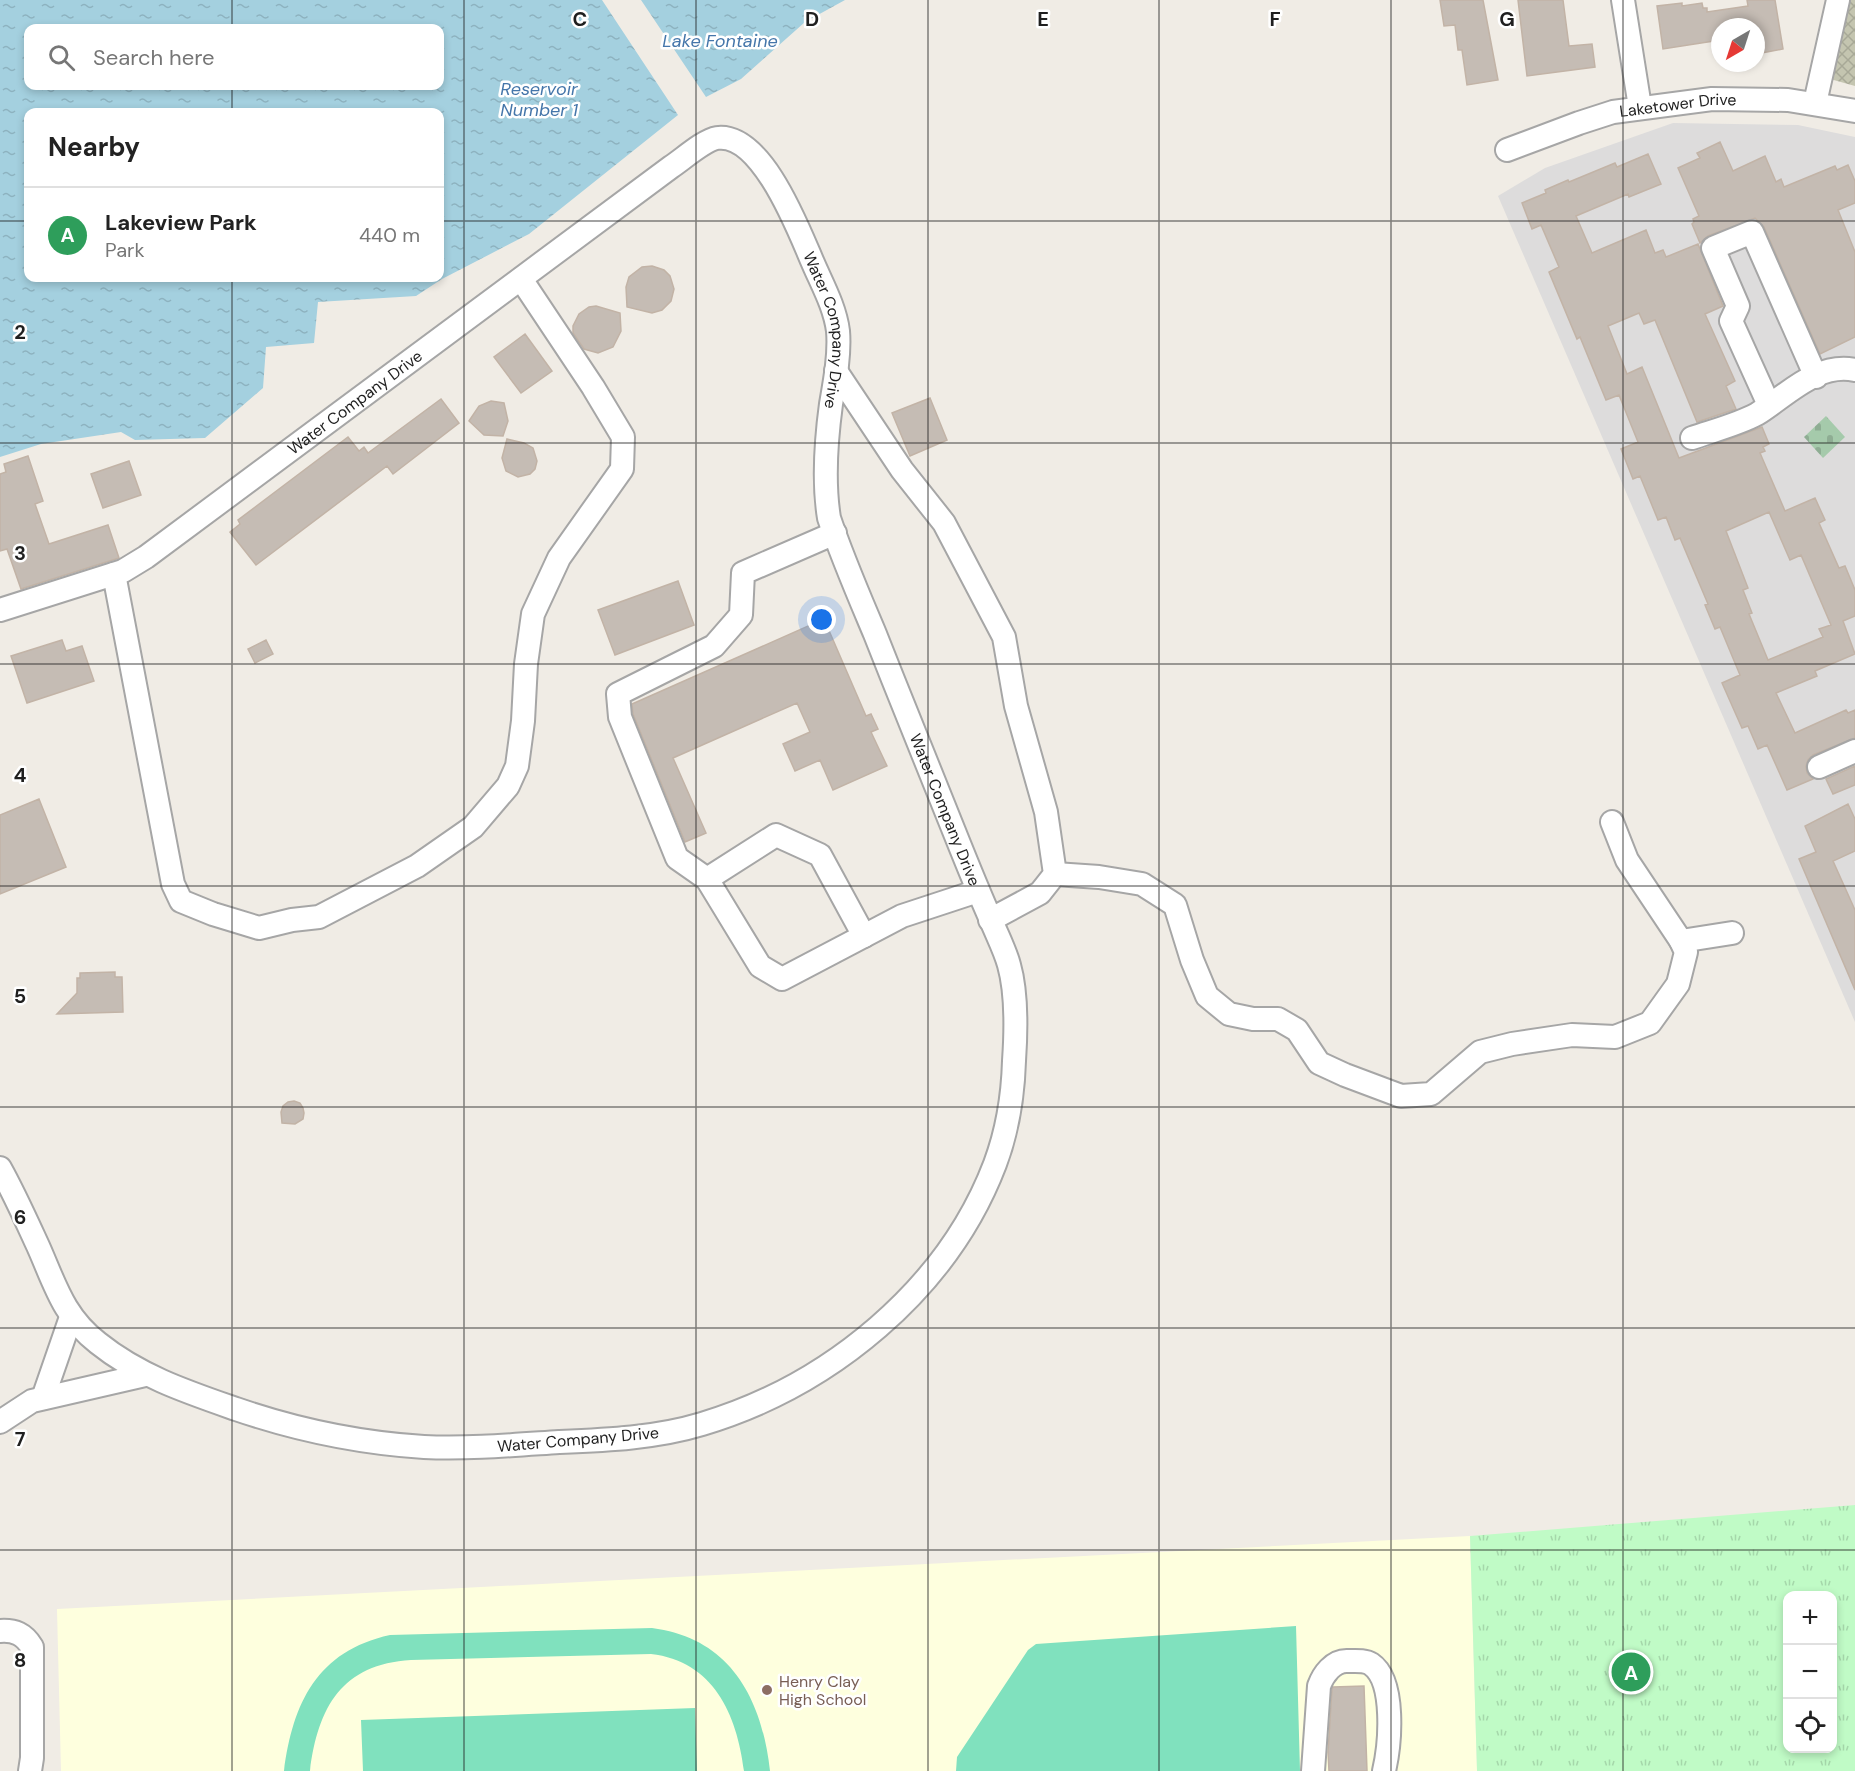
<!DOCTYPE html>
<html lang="en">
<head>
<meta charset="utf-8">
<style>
	body { margin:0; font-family:"DM Sans",sans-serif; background:#f6f6f6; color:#222 }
	.controls { position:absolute; right:18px; bottom:18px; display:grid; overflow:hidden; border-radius:12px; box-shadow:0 3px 9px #0003 }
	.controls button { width:54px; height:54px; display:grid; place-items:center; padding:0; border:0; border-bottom:2px solid #e0e0e0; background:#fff; color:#222; font:30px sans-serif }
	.compass { position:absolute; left:1711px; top:18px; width:54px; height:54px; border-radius:50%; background:#fff; box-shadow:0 3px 9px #0003; rotate:219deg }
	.you { position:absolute; left:822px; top:620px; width:21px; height:21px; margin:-15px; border:4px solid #fff; border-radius:50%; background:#1a73e8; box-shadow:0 0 0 9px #1a73e833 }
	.badge { display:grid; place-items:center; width:39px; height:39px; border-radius:50%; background:#b45309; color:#fff; font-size:20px; font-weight:700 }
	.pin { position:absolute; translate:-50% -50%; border:3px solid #fff; box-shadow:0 2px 6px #0006 }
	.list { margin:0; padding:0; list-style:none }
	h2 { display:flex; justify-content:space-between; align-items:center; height:78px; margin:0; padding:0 24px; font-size:26px }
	h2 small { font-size:20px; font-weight:400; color:#767676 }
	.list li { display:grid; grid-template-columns:39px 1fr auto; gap:18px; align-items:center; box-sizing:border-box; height:96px; padding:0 24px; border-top:2px solid #e0e0e0 }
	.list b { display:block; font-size:22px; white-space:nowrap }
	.list p { margin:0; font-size:20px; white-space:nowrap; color:#767676 }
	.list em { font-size:20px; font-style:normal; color:#767676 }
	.icon { flex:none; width:33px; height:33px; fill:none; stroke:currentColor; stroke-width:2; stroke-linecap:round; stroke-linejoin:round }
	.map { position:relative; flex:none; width:1855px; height:1771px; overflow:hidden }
	.search { position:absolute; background:#fff; box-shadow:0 3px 9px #0003; left:24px; top:24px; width:420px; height:66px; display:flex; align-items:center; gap:15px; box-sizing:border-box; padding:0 21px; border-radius:12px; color:#767676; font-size:22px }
	.panel { position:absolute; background:#fff; box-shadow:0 3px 9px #0003; left:24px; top:108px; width:420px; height:174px; border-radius:12px }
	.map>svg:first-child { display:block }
</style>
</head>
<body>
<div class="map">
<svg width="1855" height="1771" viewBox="0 0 1855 1771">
	<defs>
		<pattern id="construction-cross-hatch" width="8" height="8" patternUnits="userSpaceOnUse" patternTransform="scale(1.5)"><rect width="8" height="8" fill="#c4c5b0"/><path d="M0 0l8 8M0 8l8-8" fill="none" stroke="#a8a997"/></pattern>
		<pattern id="cemetery-stones" width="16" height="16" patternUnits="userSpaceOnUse" patternTransform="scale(1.5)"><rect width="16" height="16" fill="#a5caab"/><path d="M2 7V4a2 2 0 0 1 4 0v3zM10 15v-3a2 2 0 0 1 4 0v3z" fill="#8ead93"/></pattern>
		<pattern id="park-tufts" width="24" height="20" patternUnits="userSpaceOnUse" patternTransform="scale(1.5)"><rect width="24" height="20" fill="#c0fbc6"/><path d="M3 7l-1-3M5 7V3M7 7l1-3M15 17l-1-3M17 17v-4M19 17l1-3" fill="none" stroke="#a5d7aa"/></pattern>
		<pattern id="water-ripples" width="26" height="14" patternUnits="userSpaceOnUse" patternTransform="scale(1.5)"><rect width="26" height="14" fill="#a4d0df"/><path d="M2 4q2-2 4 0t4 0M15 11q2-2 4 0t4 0" fill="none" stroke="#8db2bf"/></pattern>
	</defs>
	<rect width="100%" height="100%" fill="#f0ece5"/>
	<!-- residential -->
	<path fill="#dddcdc" d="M1673 123 1798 125 1855 137V1022L1498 196 1545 168Z"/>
	<!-- education -->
	<path fill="#feffde" d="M1470 1536 1477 1771H61L57 1609Z"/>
	<!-- construction -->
	<path fill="url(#construction-cross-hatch)" d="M1835 0H1855V86L1823 77Z"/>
	<!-- cemetery -->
	<path fill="url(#cemetery-stones)" d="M1826 416 1845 437 1823 458 1804 437Z"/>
	<!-- park -->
	<path fill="url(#park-tufts)" fill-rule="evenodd" d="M1855 1505V1771H1477L1470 1536ZM1788 1596H1832V1748H1788Z"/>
	<!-- pitch -->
	<path fill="#80e1be" d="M1296 1626 1300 1771H956L957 1757 1028 1650 1036 1644Z
		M652 1628C730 1638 762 1698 770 1771H744C737 1714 713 1661 651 1654L411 1660C342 1664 318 1707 310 1771H284C293 1703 317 1651 390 1635Z
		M695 1708 697 1771H363L361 1720Z"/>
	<!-- water -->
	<path fill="url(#water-ripples)" fill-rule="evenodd" d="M0 0H602L678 115 529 234 442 279 416 296 318 302 314 343 266 347 263 388 205 438 135 440 121 432 41 444 0 457ZM28 28H440V86H28ZM28 112H440V278H28Z
		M641 0H845L805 22 741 79 706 97Z"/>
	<!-- building -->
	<path fill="#c5bcb4" stroke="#c2b3a6" stroke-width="1.5" fill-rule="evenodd" d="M1440 0H1483L1498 80 1467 85 1462 50H1458L1455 25 1444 26Z
		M1518 0H1563L1569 46 1592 44 1595 67 1527 76Z
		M1747 0H1775L1783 49 1756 54V27H1720V40L1663 49 1657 6 1682 3V6L1702 3 1703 8H1707V12L1748 6Z
		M1720 142 1733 171 1765 156 1776 182 1781 179 1784 187 1835 166 1837 170 1848 165 1855 181V203L1838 210 1855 252V337L1820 354 1764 227 1755 218 1708 236 1700 243 1692 224 1694 222 1693 219 1699 216 1678 168 1700 158 1697 153Z
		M1648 154 1661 184 1629 197 1628 194 1576 216 1592 253 1646 230 1655 253 1663 250 1666 257 1698 244 1723 306 1705 314 1735 381 1726 386 1736 409 1697 422 1655 320 1644 324 1639 313 1608 326 1627 374 1642 367 1679 458 1762 427 1769 444 1763 447 1765 451 1760 453 1785 511 1815 498 1825 520 1819 523 1839 568 1845 566 1855 590V616L1843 621 1855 654 1815 671 1817 676 1776 693 1795 733 1846 710 1848 713 1855 710V738L1813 755 1808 760 1806 766 1807 773 1813 779 1787 790 1767 745 1758 749 1748 726 1742 728 1722 683 1740 675 1720 627 1715 629 1705 605 1708 604 1680 538 1675 540 1666 517 1658 520 1640 476 1633 479 1621 449 1638 442 1619 395 1606 400 1580 337 1577 339 1549 272 1559 267 1541 225 1532 229 1522 203 1546 193 1545 190 1568 180 1569 182 1615 163 1617 167ZM1769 512 1790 560 1801 555 1831 625 1819 629 1823 637 1768 660 1749 614 1752 613 1743 590 1748 588 1726 531Z
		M652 266 664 270 670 276 674 289 671 301 662 310 652 313 627 307 626 287 629 277 642 267Z
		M596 306 620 313 621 331 613 347 598 353 584 349 573 333V326L579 314 589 307Z
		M525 334 552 371 521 393 494 357Z
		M930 398 947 440 910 456 892 413Z
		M441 399 459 423 393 474 387 466 256 565 230 532 240 524 238 520 348 437 359 451 364 447 368 453Z
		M491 401 504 403 508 421 503 436 484 435 469 421 479 406Z
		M507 439 524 443 533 448 537 461 535 469 530 474 518 477 506 471 502 458Z
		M28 456 43 501 35 504 49 544 108 525 119 558 21 589 7 549 0 551V474L6 472 4 464Z
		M129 461 141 495 103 508 91 474Z
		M678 581 694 625 615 655 598 610Z
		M824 619 866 716 871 714 878 729 871 732 887 766 833 790 820 760 795 771 783 744 810 732 797 703 673 758 706 833 685 842 633 714 632 704Z
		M62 640 66 651 82 646 94 681 27 703 11 656Z
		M266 640 273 654 255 663 248 649Z
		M1855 766V785L1833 794 1826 779Z
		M39 799 66 867 0 894V815Z
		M1848 804 1855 819V851L1833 861 1855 910V990L1799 859 1816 852 1805 826Z
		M115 972V977H122L123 1012 57 1014 77 993V978H80V973Z
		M294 1101 300 1103 303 1108 304 1113 303 1119 295 1124 282 1123 281 1112 283 1106 288 1102Z
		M1364 1686 1367 1771H1329L1328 1752 1332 1689 1333 1687Z"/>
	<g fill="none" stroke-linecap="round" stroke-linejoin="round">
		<!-- minor casing -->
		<g stroke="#a6a6a6" stroke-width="26">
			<g id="minor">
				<path d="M1623 0 1640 107"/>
				<path d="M1815 103 1838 0"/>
				<path id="s1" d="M1507 150 1579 123 1613 112 1712 99 1788 100 1855 111"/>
				<path d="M836 371 902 470 944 523 1004 637 1016 706 1046 812 1055 874 1040 893 990 920"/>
				<path d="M1769 405 1731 321 1738 306 1713 248 1752 232 1816 377"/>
				<path d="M1692 438C1712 431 1739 424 1757 414 1786 396 1817 362 1855 370"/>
				<path d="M835 533 743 573 741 615 714 646 618 694 620 717 677 858 707 879 760 966 782 979 902 916 978 891"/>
				<path d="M114 574 173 884 181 901 213 914 259 928 292 920 319 917 417 866 473 827 508 786 517 766 523 721 526 664 533 614 559 558 622 469 623 437 593 387 521 279"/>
				<path id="s2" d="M0 610 123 571 146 557 671 167C682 160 704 140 717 138 762 132 799 231 813 263 822 284 835 307 838 331 840 354 835 381 831 404 826 441 823 481 829 518 842 557 859 596 875 634 901 700 928 766 954 831 966 861 978 891 991 920 997 935 1005 950 1009 965 1017 993 1016 1032 1014 1061 1013 1095 1007 1132 995 1164 947 1290 829 1386 702 1424 656 1438 607 1440 559 1442 514 1445 469 1449 424 1447 360 1443 297 1430 236 1409 187 1392 139 1376 98 1343 63 1316 55 1284 38 1246 26 1220 14 1193 0 1168"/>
				<path d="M1819 767 1855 751"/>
				<path d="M1055 874 1099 877 1142 884 1175 905 1192 960 1207 996 1229 1014 1253 1019H1278L1297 1030 1319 1063 1345 1075 1401 1096 1431 1094 1480 1052 1512 1044 1572 1035 1615 1037 1650 1023 1678 984 1686 952 1681 941 1627 860 1612 822"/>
				<path d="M707 879 776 835 820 855 864 936"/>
				<path d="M1681 941 1732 933"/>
				<path d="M43 1398 71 1317"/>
				<path d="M0 1422 32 1401 145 1375"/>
				<path d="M0 1631C15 1630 24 1634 32 1647V1758L30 1771"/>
				<path d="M1313 1771 1319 1686C1323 1675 1333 1660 1348 1661 1355 1661 1365 1660 1371 1664 1396 1681 1390 1745 1384 1771"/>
			</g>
		</g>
		<!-- minor -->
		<use href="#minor" stroke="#fff" stroke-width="22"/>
	</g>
	<!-- grid -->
	<path fill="none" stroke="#1f1f1f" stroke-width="1.5" stroke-opacity="0.55" d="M232 0V28M464 0V1771M696 0V1771M928 0V1771M1159 0V1771M1391 0V1771M1623 0V1771M232 86V112M0 221H28M440 221H1855M232 278V1771M0 443H1855M0 664H1855M0 886H1855M0 1107H1855M0 1328H1855M0 1550H1855"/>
	<!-- markers -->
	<circle fill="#8d6e63" stroke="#fff" stroke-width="2" cx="767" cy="1690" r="6"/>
	<g text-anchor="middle" stroke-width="5" stroke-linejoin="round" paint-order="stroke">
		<!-- street labels -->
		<g font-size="16" fill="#1f1f1f" stroke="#fff">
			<text dy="6" stroke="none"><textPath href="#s1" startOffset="178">Laketower Drive</textPath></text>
			<text dy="6" stroke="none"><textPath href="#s2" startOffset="1100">Water Company Drive</textPath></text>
			<text dy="6" stroke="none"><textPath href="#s2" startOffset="416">Water Company Drive</textPath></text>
			<text dy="6" stroke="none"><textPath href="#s2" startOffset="1605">Water Company Drive</textPath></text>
			<text transform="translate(578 1439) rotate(-5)" y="6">Water Company Drive</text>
		</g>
		<!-- education labels -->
		<g font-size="16" fill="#785e54" stroke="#fff" text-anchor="start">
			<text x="779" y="1687">Henry Clay<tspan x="779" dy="18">High School</tspan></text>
		</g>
		<!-- water labels -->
		<g font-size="18" font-style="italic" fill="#4576aa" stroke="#fff">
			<text x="720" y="47">Lake Fontaine</text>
			<text x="539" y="95">Reservoir<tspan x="539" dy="21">Number 1</tspan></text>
		</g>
	</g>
	<g font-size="20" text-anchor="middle" font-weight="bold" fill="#1f1f1f" stroke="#fff" stroke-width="5" stroke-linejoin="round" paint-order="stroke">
		<text x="580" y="26">C</text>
		<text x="812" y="26">D</text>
		<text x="1043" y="26">E</text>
		<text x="1275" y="26">F</text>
		<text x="1507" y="26">G</text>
		<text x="20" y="339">2</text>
		<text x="20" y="560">3</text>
		<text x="20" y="782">4</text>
		<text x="20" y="1003">5</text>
		<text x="20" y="1224">6</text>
		<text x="20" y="1446">7</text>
		<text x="20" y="1667">8</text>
	</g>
</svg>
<div class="controls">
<button>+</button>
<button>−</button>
<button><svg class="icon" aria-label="locate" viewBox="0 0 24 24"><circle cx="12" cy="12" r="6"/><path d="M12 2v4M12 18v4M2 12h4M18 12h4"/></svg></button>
</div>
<svg class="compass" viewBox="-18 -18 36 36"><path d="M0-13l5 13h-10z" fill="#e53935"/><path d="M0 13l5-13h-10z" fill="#767676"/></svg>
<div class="you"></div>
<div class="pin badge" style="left:1631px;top:1672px;background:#2e9e5b">A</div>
<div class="search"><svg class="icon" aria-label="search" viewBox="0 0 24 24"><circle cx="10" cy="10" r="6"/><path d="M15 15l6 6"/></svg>Search here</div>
<section class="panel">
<h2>Nearby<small></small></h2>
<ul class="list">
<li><span class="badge" style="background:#2e9e5b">A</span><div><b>Lakeview Park</b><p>Park</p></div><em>440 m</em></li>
</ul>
</section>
</div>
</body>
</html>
